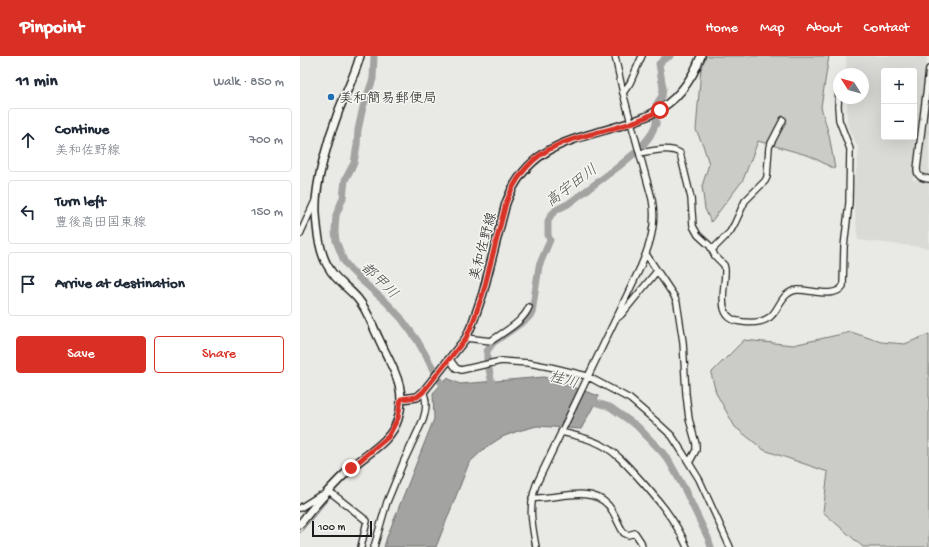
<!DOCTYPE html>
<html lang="en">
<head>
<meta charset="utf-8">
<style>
	body { margin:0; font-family:"Gochi Hand","Klee One",sans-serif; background:#f2f2f3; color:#1f2937 }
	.controls { position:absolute; right:12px; top:12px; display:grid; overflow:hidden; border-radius:4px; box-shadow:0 4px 16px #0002 }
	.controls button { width:36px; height:36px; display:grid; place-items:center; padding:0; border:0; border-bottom:1px solid #e0e1e3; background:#fff; color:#1f2937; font:20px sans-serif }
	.compass { position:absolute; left:533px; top:12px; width:36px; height:36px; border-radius:50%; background:#fff; box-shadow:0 4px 16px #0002; rotate:307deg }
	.scale { position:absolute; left:12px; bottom:10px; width:60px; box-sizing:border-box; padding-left:4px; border:2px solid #1c1c1c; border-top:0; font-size:11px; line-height:14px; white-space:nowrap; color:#1c1c1c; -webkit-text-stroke:3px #f6f6f2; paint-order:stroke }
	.stop { position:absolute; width:12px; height:12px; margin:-9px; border:3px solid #d93025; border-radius:50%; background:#fff }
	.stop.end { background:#d93025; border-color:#fff; box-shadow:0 1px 4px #0008 }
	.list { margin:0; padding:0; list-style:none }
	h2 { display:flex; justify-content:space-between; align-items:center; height:52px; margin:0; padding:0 16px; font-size:17px }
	h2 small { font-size:13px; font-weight:400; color:#747a83 }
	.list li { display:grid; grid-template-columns:26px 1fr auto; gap:12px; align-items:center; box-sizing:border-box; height:64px; margin:0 8px 8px; padding:0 8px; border:1px solid #e0e1e3; border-radius:4px }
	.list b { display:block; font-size:15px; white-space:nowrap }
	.list p { margin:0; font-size:13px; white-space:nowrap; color:#747a83 }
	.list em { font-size:13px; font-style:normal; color:#747a83 }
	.actions { display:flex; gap:8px; padding:12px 16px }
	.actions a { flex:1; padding:9px 0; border:1px solid #d93025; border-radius:4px; text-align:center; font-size:14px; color:#d93025 }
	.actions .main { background:#d93025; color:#fff }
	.icon { flex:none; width:22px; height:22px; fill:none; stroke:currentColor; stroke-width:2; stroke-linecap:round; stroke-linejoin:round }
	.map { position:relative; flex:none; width:629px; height:491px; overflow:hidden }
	header { display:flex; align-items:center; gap:24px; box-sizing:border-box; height:56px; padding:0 20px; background:#d93025; color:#fff }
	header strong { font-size:19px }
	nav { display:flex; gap:22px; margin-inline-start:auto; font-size:14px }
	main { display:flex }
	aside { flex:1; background:#fff }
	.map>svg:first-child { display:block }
</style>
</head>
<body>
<header>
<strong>Pinpoint</strong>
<nav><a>Home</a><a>Map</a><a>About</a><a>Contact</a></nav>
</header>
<main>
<aside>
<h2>11 min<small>Walk · 850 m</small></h2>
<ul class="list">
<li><svg class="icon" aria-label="ahead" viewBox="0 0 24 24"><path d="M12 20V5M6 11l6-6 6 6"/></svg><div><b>Continue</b><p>美和佐野線</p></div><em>700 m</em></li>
<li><svg class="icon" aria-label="left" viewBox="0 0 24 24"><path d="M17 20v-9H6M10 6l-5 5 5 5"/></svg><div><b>Turn left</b><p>豊後高田国東線</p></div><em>150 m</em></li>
<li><svg class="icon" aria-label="arrive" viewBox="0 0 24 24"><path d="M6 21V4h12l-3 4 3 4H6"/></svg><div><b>Arrive at destination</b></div></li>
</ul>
<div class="actions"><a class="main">Save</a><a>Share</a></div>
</aside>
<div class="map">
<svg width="629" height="491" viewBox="0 0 629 491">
	<rect width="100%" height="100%" fill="#e9e9e5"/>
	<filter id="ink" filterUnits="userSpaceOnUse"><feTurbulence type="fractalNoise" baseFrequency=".025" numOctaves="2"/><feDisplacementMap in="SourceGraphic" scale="8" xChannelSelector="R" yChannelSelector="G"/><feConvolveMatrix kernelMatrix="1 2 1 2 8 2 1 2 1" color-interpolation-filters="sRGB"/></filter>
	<g filter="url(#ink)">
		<!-- built -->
		<path fill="#dadad6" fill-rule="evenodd" d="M546 0H627L613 124 629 127V192L558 184 554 146V130L559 94 547 67V42H563V18H547ZM584 15H614V81H584Z
			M629 50V119H625L621 113Z"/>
		<!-- green -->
		<path fill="#cbcbc7" stroke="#747472" d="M402 0H529L521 51 529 79 535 113 510 100 458 85 443 124 411 166 405 153 402 130 409 108 403 89 396 74Z
			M551 276 581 286 605 288 629 278V491H563L523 456 528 416 464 394 435 371 416 337 411 317 444 284 493 289Z"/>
		<!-- water -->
		<path fill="#a3a3a1" stroke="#6d6d6c" d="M244 321 299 340 281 373 237 370 218 375 202 381 185 392 169 407 136 491H84L87 481 134 363 133 337 147 322 160 328Z"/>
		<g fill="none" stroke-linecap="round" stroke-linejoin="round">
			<!-- stream -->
			<path stroke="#6d6d6c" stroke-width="1" d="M0 477 31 440"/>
			<!-- river -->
			<path stroke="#a3a3a1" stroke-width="7" d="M74 0 73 23 63 51 58 74 57 89 54 107 45 124 43 142 36 159 35 175 36 185 44 205 50 213 61 224 87 247 101 262 117 284 146 335
				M343 89 350 80 356 68V49L362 40 363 32 359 8 364 3 370 0
				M193 333 187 303V295L193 287 227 263 232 257 239 210 250 184 248 179V165L251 159 256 154 268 148 318 111 336 96
				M287 344 310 351 337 370 362 396 369 405 385 434 408 482 411 491"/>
			<!-- minor casing -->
			<g stroke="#1c1c1c" stroke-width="8">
				<path id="minor" d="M629 13 617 113C617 121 622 122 629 123
					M323 37 330 27 342 0
					M340 97C352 95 369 90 380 97L391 142 393 170 398 179 410 190 415 200 424 209 425 213C426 232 413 264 443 266 451 267 462 267 470 261 480 253 481 236 497 234 509 233 535 243 543 230L544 191 549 147 550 93 539 64 538 50 539 33
					M0 178 15 145
					M412 194 430 176 435 167 445 145 465 125 467 121 469 91 483 64
					M346 198 374 240 377 247 383 286 386 338 389 363 396 388V394L389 407
					M316 263 321 259 357 215
					M166 282 191 285C205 275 223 266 229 251
					M150 304 156 312 161 314 201 305 229 307 250 311 287 320 330 343 358 367 372 380 381 394 399 423 430 491
					M261 376C274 379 289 382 302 389 315 396 326 408 336 419 356 441 375 463 387 491
					M29 435 67 465 61 491
					M232 442C255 444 289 429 307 448 314 454 318 469 324 477L328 479 335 477 341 486 342 491
					M0 452 19 440 26 438
					M74 491 87 446 103 407 123 364C126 355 128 345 123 336
					M236 491C232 468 228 452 236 429L340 212C350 189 357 168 352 143L323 37 315 0"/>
			</g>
			<!-- major casing -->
			<g stroke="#1c1c1c" stroke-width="10">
				<path id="major" d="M101 343 117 341 123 336 166 282 173 266 183 237 206 147C227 91 268 85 319 70 331 66 343 63 353 57 377 45 392 24 401 0
					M0 468C15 449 33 429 51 412 67 397 91 386 98 363 108 331 91 310 79 283 72 269 68 255 58 243 49 232 36 225 29 212 19 197 17 174 16 157 14 129 29 80 39 54 46 36 55 19 60 0"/>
			</g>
			<!-- minor -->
			<use href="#minor" stroke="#f6f6f2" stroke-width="5.5"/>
			<!-- major -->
			<use href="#major" stroke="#f6f6f2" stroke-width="7"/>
		</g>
	</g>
	<g fill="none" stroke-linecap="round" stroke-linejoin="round" filter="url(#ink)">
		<!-- route -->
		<path stroke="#d93025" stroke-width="5" d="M51 412 88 381 98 362 101 343 117 341 123 336 166 282 173 266 183 237 206 147C235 68 302 88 360 54"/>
	</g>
	<!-- markers -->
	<circle fill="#1f6fb2" stroke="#f6f6f2" stroke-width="1.5" cx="31" cy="41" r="4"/>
	<g text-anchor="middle" stroke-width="3" stroke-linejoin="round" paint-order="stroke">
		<!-- poi labels -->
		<g font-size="14" fill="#1c1c1c" stroke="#f6f6f2" text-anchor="start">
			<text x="39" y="46">美和簡易郵便局</text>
		</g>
		<!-- street labels -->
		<g font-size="14" fill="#1c1c1c" stroke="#f6f6f2">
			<text transform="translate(182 190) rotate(-75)" y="5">美和佐野線</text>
		</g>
		<!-- water labels -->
		<g font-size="15" font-style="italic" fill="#525251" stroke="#f6f6f2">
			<text transform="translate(271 129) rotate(-37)" y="5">高宇田川</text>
			<text transform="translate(80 224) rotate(44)" y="5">都甲川</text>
			<text transform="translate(264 323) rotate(16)" y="5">桂川</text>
		</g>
	</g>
</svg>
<div class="controls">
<button>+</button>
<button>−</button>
</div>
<svg class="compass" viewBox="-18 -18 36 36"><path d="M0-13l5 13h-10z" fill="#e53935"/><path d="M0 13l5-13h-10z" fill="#747a83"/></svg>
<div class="scale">100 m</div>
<div class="stop" style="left:360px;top:54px"></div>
<div class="stop end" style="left:51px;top:412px"></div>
</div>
</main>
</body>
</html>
